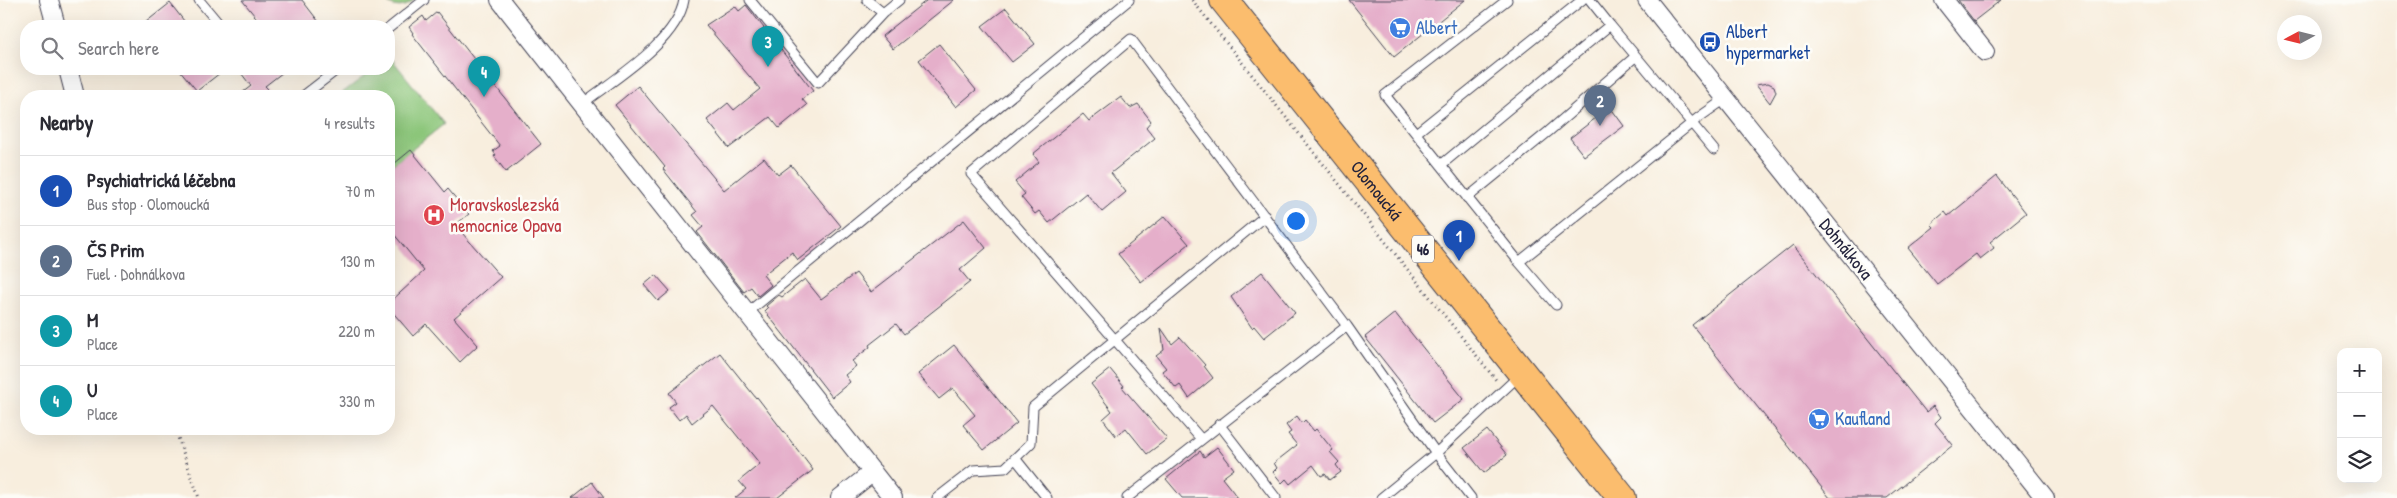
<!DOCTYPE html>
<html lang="en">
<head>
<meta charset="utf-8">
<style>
	body { margin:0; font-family:"Patrick Hand",sans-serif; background:#f2f2f3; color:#2b2b33 }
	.controls { position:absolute; right:15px; bottom:15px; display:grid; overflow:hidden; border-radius:10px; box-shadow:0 5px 20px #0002 }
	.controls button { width:45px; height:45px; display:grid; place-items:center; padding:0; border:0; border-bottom:1px solid #e1e1e2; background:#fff; color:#2b2b33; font:25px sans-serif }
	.compass { position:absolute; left:2277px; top:15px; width:45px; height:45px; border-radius:50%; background:#fff; box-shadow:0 5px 20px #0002; rotate:263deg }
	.you { position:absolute; left:1295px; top:220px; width:18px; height:18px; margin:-12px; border:4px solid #fff; border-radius:50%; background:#1a73e8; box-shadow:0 0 0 8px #1a73e833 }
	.badge { display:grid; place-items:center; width:32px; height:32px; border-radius:50%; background:#1f6fb2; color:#fff; font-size:16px; font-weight:700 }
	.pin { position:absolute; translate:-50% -41px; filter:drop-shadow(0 1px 2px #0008) }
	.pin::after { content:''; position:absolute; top:26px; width:18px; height:15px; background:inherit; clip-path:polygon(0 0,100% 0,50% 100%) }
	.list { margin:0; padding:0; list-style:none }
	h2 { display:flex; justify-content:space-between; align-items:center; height:65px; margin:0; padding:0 20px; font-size:21px }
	h2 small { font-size:16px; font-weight:400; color:#7c7c81 }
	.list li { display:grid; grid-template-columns:32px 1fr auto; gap:15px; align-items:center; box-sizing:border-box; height:70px; padding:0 20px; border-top:1px solid #e1e1e2 }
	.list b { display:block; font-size:19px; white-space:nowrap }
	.list p { margin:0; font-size:16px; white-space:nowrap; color:#7c7c81 }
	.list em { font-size:16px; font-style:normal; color:#7c7c81 }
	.icon { flex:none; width:28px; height:28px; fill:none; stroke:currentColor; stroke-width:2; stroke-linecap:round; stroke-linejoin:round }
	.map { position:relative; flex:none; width:2397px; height:498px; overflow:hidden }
	.search { position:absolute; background:#fff; box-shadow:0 5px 20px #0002; left:20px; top:20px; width:375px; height:55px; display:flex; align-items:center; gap:12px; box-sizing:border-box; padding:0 18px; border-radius:20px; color:#7c7c81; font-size:19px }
	.panel { position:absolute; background:#fff; box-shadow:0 5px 20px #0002; left:20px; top:90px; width:375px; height:345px; border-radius:20px }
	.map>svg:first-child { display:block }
</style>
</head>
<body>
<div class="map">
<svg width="2397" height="498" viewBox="0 0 2397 498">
	<rect width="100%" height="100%" fill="#fdfcf7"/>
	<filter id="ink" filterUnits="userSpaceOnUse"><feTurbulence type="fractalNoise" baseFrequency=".02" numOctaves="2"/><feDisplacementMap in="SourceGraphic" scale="10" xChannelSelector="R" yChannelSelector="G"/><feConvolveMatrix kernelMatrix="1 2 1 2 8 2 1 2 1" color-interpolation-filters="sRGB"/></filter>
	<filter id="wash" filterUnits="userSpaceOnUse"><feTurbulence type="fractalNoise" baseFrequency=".0096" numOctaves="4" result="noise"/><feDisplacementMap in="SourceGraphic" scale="20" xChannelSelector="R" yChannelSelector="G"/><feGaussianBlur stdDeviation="1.12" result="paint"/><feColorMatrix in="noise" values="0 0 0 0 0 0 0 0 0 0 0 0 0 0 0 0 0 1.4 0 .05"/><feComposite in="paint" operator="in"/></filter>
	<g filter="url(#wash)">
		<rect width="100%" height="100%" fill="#f8eede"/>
		<!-- green -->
		<path fill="#8cc67a" stroke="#57745a" d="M388 0H414C406 7 399 9 389 4Z
			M390 57 444 124 389 168V96H338L374 69H389Z"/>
		<g id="blocks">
			<!-- building -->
			<path fill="#e5afca" d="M242 0H302L322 26H263Z
				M927 0H954L893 49 882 36Z
				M1349 0H1465L1394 57Z
				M1958 0H2001L1974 21Z
				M170 3 188 26H141Z
				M746 5 813 91 802 99 807 105 779 128 770 117 729 148 707 120 728 103 734 110 760 89 706 25 735 6 739 11Z
				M1006 8 1035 44 1012 62 982 26Z
				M437 12 541 144 506 172 494 156 496 155 493 151 500 146 412 34 413 33 409 27 423 16 426 21Z
				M939 44 976 90 956 107 919 60Z
				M179 69H225L197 91Z
				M238 69H287L265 86 268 89 258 96H238L251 86Z
				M1768 83 1774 86 1776 92 1770 103 1756 85Z
				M638 86 724 190 764 158 778 175 791 165 841 226 798 260 792 252 763 275 771 285 758 296 751 287 744 292 697 232 703 227 693 215 697 212 663 169 665 167 615 105Z
				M1121 97 1130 108 1138 104 1151 121 1146 127 1155 138 1111 173 1126 192 1102 212 1086 193 1049 223 1039 211 1035 214 1021 197 1025 194 1015 182 1039 162 1033 154 1083 114 1089 121Z
				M1610 107 1624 126 1584 156 1570 138Z
				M411 150 445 192 448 189 469 214 455 225 501 277 454 318 478 345 460 362 426 324 413 336 389 308V303L424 271 389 228V168Z
				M1997 176 2026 213 1990 242 1994 248 1980 259 1976 254 1937 284 1908 248 1934 227 1931 224 1945 212 1948 216Z
				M1165 216 1189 244 1141 282 1118 254Z
				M964 220 986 248 960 270 970 282 904 334 896 324 869 345 870 347 852 361 856 366 845 375 850 382 832 397 765 311 768 308 766 306 779 295 782 297 805 279 821 299 856 273 871 292Z
				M1793 245 1926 412 1933 406 1941 417 1935 423 1953 445 1887 498H1830L1692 325Z
				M1262 272 1295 313 1264 338 1254 326 1252 328 1231 297Z
				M656 275 670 291 658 301 644 285Z
				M1395 313 1464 399 1433 423 1365 337Z
				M1161 328 1172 344 1180 337 1205 365 1204 366 1213 378 1189 398 1180 385 1176 388 1162 371 1166 368 1156 356 1164 350Z
				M954 345 1017 423 984 450 963 425 975 415 953 388 939 399 918 374Z
				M720 353 756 398 757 397 813 470 777 498H735L746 489 739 481 760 464 713 406 692 423 686 414 679 420 669 407 676 402 669 393Z
				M1110 369 1124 386 1122 387 1167 439 1147 454 1126 428 1116 436 1103 419 1112 411 1091 384Z
				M1297 416 1302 423 1305 420 1314 431 1316 429 1333 450 1330 452 1339 462 1336 465 1341 472 1330 480 1325 474 1321 476 1313 465 1290 484 1286 479 1282 483 1273 472 1277 468 1274 463 1297 445 1288 434 1291 432 1286 425Z
				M1487 430 1507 455 1484 473 1464 448Z
				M1217 447 1234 469 1222 478 1238 498H1182L1166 479 1200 451 1204 457Z
				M592 482 604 498H572Z"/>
		</g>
	</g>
	<g filter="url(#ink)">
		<use href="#blocks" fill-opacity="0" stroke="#424153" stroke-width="1"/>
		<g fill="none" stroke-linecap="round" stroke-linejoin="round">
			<!-- service casing -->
			<g stroke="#424153" stroke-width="11">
				<path id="service" d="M199 0 219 24
					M750 0 818 83 883 13 899 0
					M867 0 883 13
					M1507 0 1385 95 1519 262 1698 118 1725 99
					M1590 0 1610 25
					M389 28 424 0
					M303 96 338 69
					M582 104C614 79 677 42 684 0
					M1416 133 1582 0
					M1441 165 1610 25 1714 150
					M1467 198 1548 132 1636 56
					M1519 262 1556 305
					M747 313 1129 0
					M1219 424 1276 498
					M1201 439 971 174 1131 39 1347 326 1436 453 1471 498
					M1015 458 1047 498
					M937 498 973 470 1005 468 1031 443 1033 407 1265 216
					M1127 498 1347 326
					M1381 498 1436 453 1521 374"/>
			</g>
			<!-- minor casing -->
			<g stroke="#424153" stroke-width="20">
				<path id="minor" d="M49 0 56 26
					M500 0 893 498
					M1647 0 2045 498
					M1944 0 1985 52
					M68 69 75 96
					M840 498 873 472"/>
			</g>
			<!-- primary casing -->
			<g stroke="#424153" stroke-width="30">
				<g id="primary">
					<path id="s1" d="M1224 0 1622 498"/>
				</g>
			</g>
			<!-- path -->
			<path stroke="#424153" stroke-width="3" stroke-dasharray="1 4" stroke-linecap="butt" d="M1192 0 1496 380
				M175 429 199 498"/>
			<!-- service -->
			<use href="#service" stroke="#fff" stroke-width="9"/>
			<!-- minor -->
			<use href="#minor" stroke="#fff" stroke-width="18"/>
			<!-- primary -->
			<use href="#primary" stroke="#fbbd6e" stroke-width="28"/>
		</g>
	</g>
	<!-- icons -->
	<defs>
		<g id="supermarket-disc" transform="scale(1.125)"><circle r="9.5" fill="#3f7fe0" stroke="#fdfcf7"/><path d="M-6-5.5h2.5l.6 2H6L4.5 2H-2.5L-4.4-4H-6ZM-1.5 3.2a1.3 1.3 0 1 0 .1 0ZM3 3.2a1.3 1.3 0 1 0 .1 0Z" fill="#fff"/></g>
		<g id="bus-disc" transform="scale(1.125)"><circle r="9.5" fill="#1a4fb4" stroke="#fdfcf7"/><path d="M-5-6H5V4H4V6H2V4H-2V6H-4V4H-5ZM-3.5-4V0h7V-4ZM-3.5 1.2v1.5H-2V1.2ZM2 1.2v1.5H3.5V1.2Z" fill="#fff"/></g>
		<g id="hospital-disc" transform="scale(1.125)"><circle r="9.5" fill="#e0444e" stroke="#fdfcf7"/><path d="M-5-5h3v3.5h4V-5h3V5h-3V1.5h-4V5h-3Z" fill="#fff"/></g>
	</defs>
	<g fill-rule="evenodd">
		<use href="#supermarket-disc" x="1400" y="28"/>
		<use href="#bus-disc" x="1710" y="42"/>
		<use href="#hospital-disc" x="434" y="215"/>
		<use href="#supermarket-disc" x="1819" y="419"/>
	</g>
	<g text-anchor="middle" stroke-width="5" stroke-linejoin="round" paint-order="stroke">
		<!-- shield labels -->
		<rect fill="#fdfcf7" stroke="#646373" stroke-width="1" x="1412" y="235.5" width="22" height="27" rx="4"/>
		<g font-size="16" font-weight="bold" fill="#22223b">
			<text x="1423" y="255">46</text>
		</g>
		<!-- shop labels -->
		<g font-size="18" fill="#366cbe" stroke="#fdfcf7" text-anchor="start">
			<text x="1416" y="34">Albert</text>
			<text x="1835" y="425">Kaufland</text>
		</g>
		<!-- transit labels -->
		<g font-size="18" fill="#164399" stroke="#fdfcf7" text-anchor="start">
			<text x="1726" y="38">Albert<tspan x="1726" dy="21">hypermarket</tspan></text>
		</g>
		<!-- street labels -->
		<g font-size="18" fill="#22223b" stroke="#fdfcf7">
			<text dy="6" stroke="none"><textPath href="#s1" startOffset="244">Olomoucká</textPath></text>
			<text transform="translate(1846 249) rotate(51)" y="6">Dohnálkova</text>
		</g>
		<!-- health labels -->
		<g font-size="18" fill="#be3a42" stroke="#fdfcf7" text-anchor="start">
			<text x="450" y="211">Moravskoslezská<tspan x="450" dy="21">nemocnice Opava</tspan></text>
		</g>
	</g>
</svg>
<div class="controls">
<button>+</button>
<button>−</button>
<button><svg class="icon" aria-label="layers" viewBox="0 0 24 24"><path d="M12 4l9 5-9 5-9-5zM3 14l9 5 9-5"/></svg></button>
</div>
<svg class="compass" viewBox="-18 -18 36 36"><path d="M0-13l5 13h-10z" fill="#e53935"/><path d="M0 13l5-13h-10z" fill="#7c7c81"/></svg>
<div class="you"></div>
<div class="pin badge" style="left:1459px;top:261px;background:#1a4fb4">1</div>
<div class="pin badge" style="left:1600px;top:126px;background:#5c6f8a">2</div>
<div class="pin badge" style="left:768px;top:67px;background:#0f9aa8">3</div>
<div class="pin badge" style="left:484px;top:97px;background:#0f9aa8">4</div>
<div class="search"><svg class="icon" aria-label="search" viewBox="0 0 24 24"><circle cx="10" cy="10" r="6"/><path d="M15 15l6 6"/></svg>Search here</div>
<section class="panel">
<h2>Nearby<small>4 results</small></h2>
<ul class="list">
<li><span class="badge" style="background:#1a4fb4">1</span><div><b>Psychiatrická léčebna</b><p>Bus stop · Olomoucká</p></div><em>70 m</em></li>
<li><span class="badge" style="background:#5c6f8a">2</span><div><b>ČS Prim</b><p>Fuel · Dohnálkova</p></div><em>130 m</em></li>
<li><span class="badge" style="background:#0f9aa8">3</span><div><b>M</b><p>Place</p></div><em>220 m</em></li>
<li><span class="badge" style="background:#0f9aa8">4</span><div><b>U</b><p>Place</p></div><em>330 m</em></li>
</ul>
</section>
</div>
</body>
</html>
